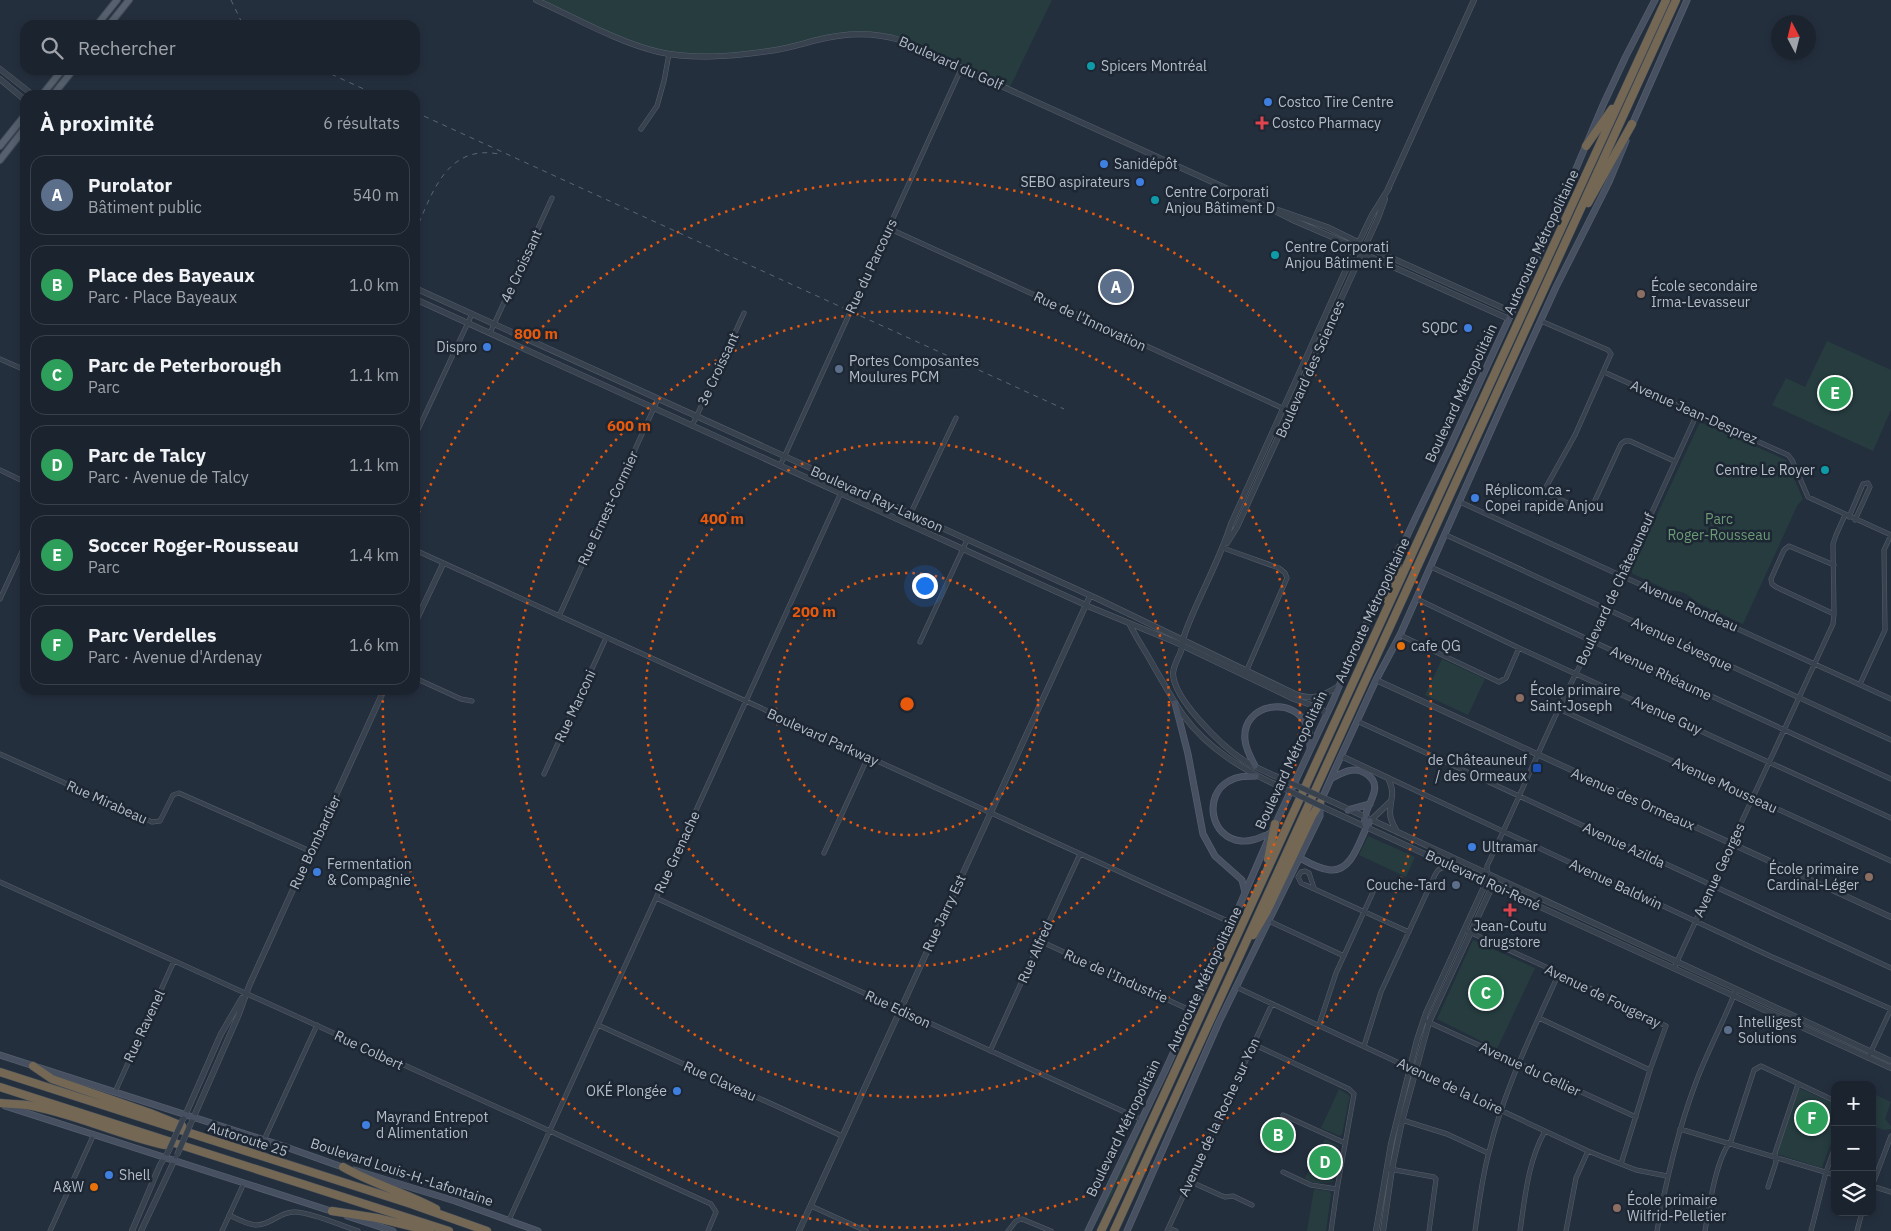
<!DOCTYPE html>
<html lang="fr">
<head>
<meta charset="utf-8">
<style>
	body { margin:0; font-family:"IBM Plex Sans",sans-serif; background:#242b36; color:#f1f3f6 }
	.controls { position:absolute; right:15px; bottom:15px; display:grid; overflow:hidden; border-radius:10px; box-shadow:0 2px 8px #0003 }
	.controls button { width:45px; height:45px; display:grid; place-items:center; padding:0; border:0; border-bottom:1px solid #39404a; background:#1b232e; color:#f1f3f6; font:25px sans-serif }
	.compass { position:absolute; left:1771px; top:15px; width:45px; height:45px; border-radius:50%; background:#1b232e; box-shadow:0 2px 8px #0003; rotate:353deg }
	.you { position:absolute; left:924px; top:585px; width:18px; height:18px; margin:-12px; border:4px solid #fff; border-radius:50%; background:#1a73e8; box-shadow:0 0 0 8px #1a73e833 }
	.badge { display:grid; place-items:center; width:32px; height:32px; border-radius:50%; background:#8ab4f8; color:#fff; font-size:16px; font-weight:700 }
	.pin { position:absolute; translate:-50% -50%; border:2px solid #fff; box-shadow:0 1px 5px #0006 }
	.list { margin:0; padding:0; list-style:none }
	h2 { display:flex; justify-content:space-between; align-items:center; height:65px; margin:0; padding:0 20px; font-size:21px }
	h2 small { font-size:16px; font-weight:400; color:#a0a4aa }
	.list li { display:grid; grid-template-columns:32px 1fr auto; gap:15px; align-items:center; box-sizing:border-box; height:80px; margin:0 10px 10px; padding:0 10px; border:1px solid #39404a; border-radius:15px }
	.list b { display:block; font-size:19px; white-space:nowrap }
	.list p { margin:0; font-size:16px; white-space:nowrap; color:#a0a4aa }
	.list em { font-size:16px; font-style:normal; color:#a0a4aa }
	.icon { flex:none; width:28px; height:28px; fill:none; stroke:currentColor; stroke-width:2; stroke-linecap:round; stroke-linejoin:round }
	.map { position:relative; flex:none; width:1891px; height:1231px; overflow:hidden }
	.search { position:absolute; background:#1b232e; box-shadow:0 2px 8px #0003; left:20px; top:20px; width:400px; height:55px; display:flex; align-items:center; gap:12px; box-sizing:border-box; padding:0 18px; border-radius:15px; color:#a0a4aa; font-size:19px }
	.panel { position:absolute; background:#1b232e; box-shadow:0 2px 8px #0003; left:20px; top:90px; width:400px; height:605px; border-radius:15px }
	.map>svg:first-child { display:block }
</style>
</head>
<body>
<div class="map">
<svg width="1891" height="1231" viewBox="0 0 1891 1231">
	<rect width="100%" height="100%" fill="#242f3e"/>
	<!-- green -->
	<path fill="#263c3f" d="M537 0H1052L1010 87 900 40 858 34 771 51 693 56 646 49Z
		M1827 341 1891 370V410L1873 451 1772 405 1786 378 1805 387Z
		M1700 422 1786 460 1803 499 1797 506 1743 624 1696 602C1690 595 1680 590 1670 591L1633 574 1631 571Z
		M1442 659 1485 679 1468 715 1425 695Z
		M1368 836 1415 857 1406 877 1359 855Z
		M1473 940 1535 968 1497 1049 1437 1019Z
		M1799 1088 1835 1104V1132L1822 1168 1777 1154Z
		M1339 1089 1350 1096 1342 1134 1340 1136 1321 1128Z
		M1159 1090 1114 1191 1092 1231 1131 1145Z
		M1872 1093 1891 1102 1885 1119 1891 1126V1129L1884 1130 1872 1126Z
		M1273 1120 1293 1129 1283 1151 1263 1141Z
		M1325 1139 1339 1146 1333 1182C1325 1184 1312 1184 1305 1178Z
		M1314 1189 1329 1191 1331 1194 1326 1231H1307Z"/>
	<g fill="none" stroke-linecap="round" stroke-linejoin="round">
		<!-- minor casing -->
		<g stroke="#565f6c" stroke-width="5">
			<path id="minor" d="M641 129 657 106 664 81 669 54
				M888 228 1291 412
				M1541 321 1608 350 1611 354 1575 435 1546 487 1547 493 1582 510 1591 509 1621 444 1625 441H1630L1674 461
				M490 333 552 198
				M0 359 25 370
				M1604 372 1788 455 1792 460 1808 497 1891 535
				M692 426 744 313
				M415 436 472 314
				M780 466 962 67
				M0 470 25 482
				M1460 502 1891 699
				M1849 517 1863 484 1868 483 1870 487 1855 520
				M906 523 956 418
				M1446 535 1891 740
				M1223 548 1279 568 1285 573 1287 578 1246 672
				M415 550 1232 923
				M1834 565 1789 546 1784 550 1771 579 1772 584 1776 587 1834 614
				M1431 567 1891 779
				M0 599 25 545
				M1417 599 1519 648 1891 818
				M559 616 658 399
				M1400 635 1499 682 1506 678 1519 648
				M920 642 967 540
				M415 678 461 699 472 701
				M1860 684 1885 630 1884 550 1891 535
				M1559 709 1891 861
				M1357 721 1891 968
				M0 754 152 822 160 821 173 795 179 793 310 851
				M544 774 606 638
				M1389 778 1770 956 1891 1009
				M824 853 868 757
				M1487 874V866C1523 791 1553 714 1593 641L1697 414
				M0 882 711 1204 716 1212 708 1231
				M1314 888 1309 873 1305 871 1301 872 1298 877 1301 883 1409 932
				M656 898 1140 1119
				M1269 921 1344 956
				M1465 930 1559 973 1666 1026 1650 1070 1621 1164
				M1040 941 1192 1011
				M1674 968 1833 624 1834 614 1833 544 1836 535 1845 515
				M1236 987 1588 1151 1636 1170 1667 1176
				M1539 1018 1650 1070
				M1426 1021 1636 1117
				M598 1025 842 1136
				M1319 1025 1336 973 1373 892
				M1253 1044 1349 1089 1354 1094 1337 1189 1331 1231
				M1364 1046 1381 992 1435 875 1438 870 1448 865
				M990 1051 1080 854
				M1868 1058 1891 1009
				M115 1092 174 961
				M1283 1115 1345 1143
				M1402 1120 1447 1134 1488 1153
				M1680 1129 1835 1175
				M264 1140 317 1025
				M1390 1169 1434 1177 1436 1179 1429 1231
				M1283 1172 1311 1185 1337 1189
				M1189 1181 1220 1195 1225 1197 1233 1196 1252 1205
				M1872 1186 1891 1136
				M1872 1186 1891 1192
				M1768 1187 1776 1162 1775 1153 1798 1084
				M811 1206 866 1231
				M229 1215C237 1219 246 1224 255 1225 270 1226 280 1211 295 1212 314 1213 339 1225 358 1231
				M509 1220 845 484
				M1169 1228 1176 1231
				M50 1231 94 1134
				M222 1231 244 1183
				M1008 1231 1016 1221 1022 1219 1051 1231
				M1167 1231 1272 1004
				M1475 1231C1479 1204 1482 1177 1489 1152 1504 1089 1533 1031 1559 973
				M1520 1231C1525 1197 1528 1161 1545 1131
				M1566 1231 1576 1178 1588 1151
				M1657 1231C1666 1180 1678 1130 1696 1082 1708 1050 1724 1021 1736 990
				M1705 1231C1709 1208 1716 1158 1731 1141L1754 1070 1761 1066 1835 1101
				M1811 1231 1826 1172 1835 1147
				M1857 1231 1862 1212"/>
		</g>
		<!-- tertiary casing -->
		<g stroke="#565f6c" stroke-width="6">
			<path id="tertiary" d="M536 0C574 17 619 43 659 52 694 60 734 56 769 51 786 49 801 44 817 40 844 33 874 32 900 40L1263 205 1295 221 1346 243 1362 253 1509 319
				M0 69 33 95
				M0 79 25 100
				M1388 189 1474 0
				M1278 210 1327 227 1374 250 1512 312
				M415 288 1098 599 1295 694C1312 701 1323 696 1339 686
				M415 299 1090 607 1175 642 1294 699 1320 708 1327 714
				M1227 543 1237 527 1378 218 1385 199
				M415 623 443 564
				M1130 625C1137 639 1146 652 1153 665 1163 682 1172 699 1183 715 1208 749 1243 770 1281 787
				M1376 680 1891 917
				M1341 756 1388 778C1396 795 1390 797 1390 813 1390 820 1394 826 1397 832
				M1284 780C1271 774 1256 768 1243 760 1222 746 1173 699 1173 673 1174 664 1178 659 1181 651 1183 645 1183 639 1185 633 1199 595 1219 562 1231 524L1348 265 1372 215 1389 188
				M1333 802 1891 1061
				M1329 810 1891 1068
				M1370 821 1391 801
				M184 1118 221 1034 242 998
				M192 1121 239 1014 249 986 384 690
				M132 1231 160 1165 168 1152
				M141 1231 175 1159
				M799 1231 1090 596
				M1376 1231 1391 1144 1417 1040 1426 1013 1483 889 1486 879
				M1383 1231 1392 1169 1402 1121 1429 1022 1490 891 1487 874"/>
		</g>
		<!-- secondary casing -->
		<g stroke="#565f6c" stroke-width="7">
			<path id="secondary" d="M1631 127 1687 0
				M1175 703 1188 754 1203 834 1215 856 1242 880 1245 892
				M1255 766C1251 758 1246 750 1245 740 1241 703 1296 694 1308 728 1310 734 1310 741 1310 747
				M1256 776C1247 776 1237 776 1229 781 1203 795 1210 838 1241 841 1252 842 1261 837 1271 833
				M1332 778C1342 773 1353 766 1365 773 1387 786 1365 804 1365 819 1364 822 1365 824 1366 827
				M1348 810 1370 804
				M1300 858C1309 863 1319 869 1330 870 1354 872 1360 836 1370 821
				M0 1055 283 1146 345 1168
				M5 1106 334 1212
				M354 1170 455 1201 538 1231
				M347 1216 393 1231
				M1088 1231 1165 1071 1232 923 1271 833 1333 701 1354 650 1415 519 1448 451 1553 223 1603 105 1626 56 1655 0
				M1127 1231 1219 1022 1320 816V803L1336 767 1376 680 1400 635 1504 401 1556 287 1609 182 1626 141"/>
		</g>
		<!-- primary casing -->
		<g stroke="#414a57" stroke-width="8">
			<path id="primary" d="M97 25 117 0
				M109 25 129 0
				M42 95 62 70
				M53 95 73 70
				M0 146 25 115
				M0 160 25 128"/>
		</g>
		<!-- motorway casing -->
		<g stroke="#434c59" stroke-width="9">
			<path id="motorway" d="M1586 146 1612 109
				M1588 203 1632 124
				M1386 599 1396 573 1400 548
				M1268 859 1275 824
				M1253 935 1267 911 1312 816 1320 803
				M33 1066 52 1079 150 1113 182 1126
				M0 1072 411 1204 487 1231
				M0 1087 449 1231
				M0 1103C9 1104 18 1104 27 1105 74 1113 118 1135 165 1145
				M343 1167C373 1184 406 1193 436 1209
				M332 1211 377 1218 430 1231
				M1101 1231 1119 1193 1666 0
				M1114 1231 1676 0"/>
		</g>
		<!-- minor -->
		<use href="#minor" stroke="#38414e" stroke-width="4"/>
		<!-- tertiary -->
		<use href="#tertiary" stroke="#38414e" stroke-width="5"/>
		<!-- secondary -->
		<use href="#secondary" stroke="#465061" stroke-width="5.5"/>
		<!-- primary -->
		<use href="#primary" stroke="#56606e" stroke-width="6"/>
		<!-- motorway -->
		<use href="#motorway" stroke="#746855" stroke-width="8"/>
		<!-- rail -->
		<path stroke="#5a6575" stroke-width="1" stroke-dasharray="5 5" stroke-linecap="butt" d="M231 0 243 25
			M322 70 377 95
			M415 112 1064 409
			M415 232C432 194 446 144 499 154"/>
		<!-- tertiary-bridge casing -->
		<g stroke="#565f6c" stroke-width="6" stroke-linecap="butt">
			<path id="tertiary-bridge" d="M1284 780 1333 802
				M1281 787 1329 810
				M168 1152 183 1119
				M177 1155 191 1123"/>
		</g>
		<!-- tertiary-bridge -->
		<use href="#tertiary-bridge" stroke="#38414e" stroke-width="5"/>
	</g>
	<!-- distance rings -->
	<g fill="none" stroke="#e8590c" stroke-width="2.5" stroke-dasharray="2.5 5">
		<circle cx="907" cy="704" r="131"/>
		<circle cx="907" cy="704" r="262"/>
		<circle cx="907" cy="704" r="393"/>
		<path d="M416 520A524 524 0 1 1 383 690"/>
	</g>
	<!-- markers -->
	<g fill="#0f9aa8" stroke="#1d2633" stroke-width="2">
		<circle cx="1091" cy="66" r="5"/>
		<circle cx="1155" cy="200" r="5"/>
		<circle cx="1275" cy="255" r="5"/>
		<circle cx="1825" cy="470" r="5"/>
	</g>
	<g fill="#3f7fe0" stroke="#1d2633" stroke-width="2">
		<circle cx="1268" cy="102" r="5"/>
		<circle cx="1104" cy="164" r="5"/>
		<circle cx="1140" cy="182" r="5"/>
		<circle cx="1468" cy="328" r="5"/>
		<circle cx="487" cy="347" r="5"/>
		<circle cx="1475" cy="498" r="5"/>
		<circle cx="1472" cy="847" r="5"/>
		<circle cx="317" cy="872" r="5"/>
		<circle cx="677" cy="1091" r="5"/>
		<circle cx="366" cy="1125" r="5"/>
		<circle cx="109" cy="1175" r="5"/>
	</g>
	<g fill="#e0444e" stroke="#1d2633" stroke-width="2">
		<path d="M1259.5 115.5h5v5h5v5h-5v5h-5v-5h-5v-5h5z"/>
		<path d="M1507.5 902.5h5v5h5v5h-5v5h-5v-5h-5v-5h5z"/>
	</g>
	<g fill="#8d6e63" stroke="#1d2633" stroke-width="2">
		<circle cx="1641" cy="294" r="5"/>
		<circle cx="1520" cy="698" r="5"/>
		<circle cx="1869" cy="877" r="5"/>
		<circle cx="1617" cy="1208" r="5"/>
	</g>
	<g fill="#5c6f8a" stroke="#1d2633" stroke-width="2">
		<circle cx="839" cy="369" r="5"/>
		<circle cx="1456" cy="885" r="5"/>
		<circle cx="1728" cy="1030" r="5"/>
	</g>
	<g fill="#e8710a" stroke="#1d2633" stroke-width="2">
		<circle cx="1401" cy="646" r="5"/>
		<circle cx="94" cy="1187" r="5"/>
	</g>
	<rect fill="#1a4fb4" stroke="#1d2633" stroke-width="2" x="1532" y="763" width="10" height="10" rx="2.5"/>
	<g text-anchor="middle" stroke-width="5" stroke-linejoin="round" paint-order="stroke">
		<!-- street labels -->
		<g font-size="14" fill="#b4bcc9" stroke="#1d2633">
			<text transform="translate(951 63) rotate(24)" y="5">Boulevard du Golf</text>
			<text transform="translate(1541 242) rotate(-65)" y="5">Autoroute Métropolitaine</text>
			<text transform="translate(521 266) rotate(-65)" y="5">4e Croissant</text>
			<text transform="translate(871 266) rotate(-65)" y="5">Rue du Parcours</text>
			<text transform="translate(1090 321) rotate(25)" y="5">Rue de l'Innovation</text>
			<text transform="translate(718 369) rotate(-65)" y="5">3e Croissant</text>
			<text transform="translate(1310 369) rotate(-66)" y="5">Boulevard des Sciences</text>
			<text transform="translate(1461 393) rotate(-65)" y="5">Boulevard Métropolitain</text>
			<text transform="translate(1694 412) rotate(24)" y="5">Avenue Jean-Desprez</text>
			<text transform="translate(877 499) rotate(24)" y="5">Boulevard Ray-Lawson</text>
			<text transform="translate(608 508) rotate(-65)" y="5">Rue Ernest-Cormier</text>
			<text transform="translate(1615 589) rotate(-65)" y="5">Boulevard de Châteauneuf</text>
			<text transform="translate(1689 606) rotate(24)" y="5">Avenue Rondeau</text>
			<text transform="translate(1372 610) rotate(-65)" y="5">Autoroute Métropolitaine</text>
			<text transform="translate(1682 644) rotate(25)" y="5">Avenue Lévesque</text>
			<text transform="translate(1661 673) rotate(25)" y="5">Avenue Rhéaume</text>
			<text transform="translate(575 706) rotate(-65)" y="5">Rue Marconi</text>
			<text transform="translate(1667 715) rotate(24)" y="5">Avenue Guy</text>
			<text transform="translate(823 737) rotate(24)" y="5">Boulevard Parkway</text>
			<text transform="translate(1291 760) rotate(-65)" y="5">Boulevard Métropolitain</text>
			<text transform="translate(1725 785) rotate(25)" y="5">Avenue Mousseau</text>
			<text transform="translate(1633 799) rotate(24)" y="5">Avenue des Ormeaux</text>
			<text transform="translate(107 802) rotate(24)" y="5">Rue Mirabeau</text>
			<text transform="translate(315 842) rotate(-65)" y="5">Rue Bombardier</text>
			<text transform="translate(1624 845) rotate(25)" y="5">Avenue Azilda</text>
			<text transform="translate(677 852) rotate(-65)" y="5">Rue Grenache</text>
			<text transform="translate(1719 870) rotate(-65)" y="5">Avenue Georges</text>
			<text transform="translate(1483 880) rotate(25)" y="5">Boulevard Roi-René</text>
			<text transform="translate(1616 884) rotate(25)" y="5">Avenue Baldwin</text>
			<text transform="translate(944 913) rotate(-65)" y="5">Rue Jarry Est</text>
			<text transform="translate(1035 952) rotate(-66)" y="5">Rue Alfred</text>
			<text transform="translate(1116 976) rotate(24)" y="5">Rue de l'Industrie</text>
			<text transform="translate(1204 979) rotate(-65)" y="5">Autoroute Métropolitaine</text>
			<text transform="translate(1603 996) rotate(26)" y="5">Avenue de Fougeray</text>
			<text transform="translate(898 1009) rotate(25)" y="5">Rue Edison</text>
			<text transform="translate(144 1026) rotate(-65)" y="5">Rue Ravenel</text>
			<text transform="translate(369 1050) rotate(25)" y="5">Rue Colbert</text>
			<text transform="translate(1530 1069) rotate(25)" y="5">Avenue du Cellier</text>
			<text transform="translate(720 1081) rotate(24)" y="5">Rue Claveau</text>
			<text transform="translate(1450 1086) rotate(25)" y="5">Avenue de la Loire</text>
			<text transform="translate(1219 1117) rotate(-65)" y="5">Avenue de la Roche sur Yon</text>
			<text transform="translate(1123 1128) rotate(-64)" y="5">Boulevard Métropolitain</text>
			<text transform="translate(248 1139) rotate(18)" y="5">Autoroute 25</text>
			<text transform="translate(402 1172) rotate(18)" y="5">Boulevard Louis-H.-Lafontaine</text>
		</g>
		<!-- poi labels -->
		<g font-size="14" fill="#b4bcc9" stroke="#1d2633" text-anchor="start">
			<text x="1101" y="71">Spicers Montréal</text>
			<text x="1278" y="107">Costco Tire Centre</text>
			<text x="1272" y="128">Costco Pharmacy</text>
			<text x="1114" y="169">Sanidépôt</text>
			<text x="1130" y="187" text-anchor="end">SEBO aspirateurs</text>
			<text x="1165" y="197">Centre Corporati<tspan x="1165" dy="16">Anjou Bâtiment D</tspan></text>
			<text x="1285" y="252">Centre Corporati<tspan x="1285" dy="16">Anjou Bâtiment E</tspan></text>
			<text x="1651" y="291">École secondaire<tspan x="1651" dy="16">Irma-Levasseur</tspan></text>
			<text x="1458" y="333" text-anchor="end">SQDC</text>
			<text x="477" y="352" text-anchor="end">Dispro</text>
			<text x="849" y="366">Portes Composantes<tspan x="849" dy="16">Moulures PCM</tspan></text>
			<text x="1815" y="475" text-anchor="end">Centre Le Royer</text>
			<text x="1485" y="495">Réplicom.ca -<tspan x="1485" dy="16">Copei rapide Anjou</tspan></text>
			<text x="1411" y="651">cafe QG</text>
			<text x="1530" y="695">École primaire<tspan x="1530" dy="16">Saint-Joseph</tspan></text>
			<text x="1527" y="765" text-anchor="end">de Châteauneuf<tspan x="1527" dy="16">/ des Ormeaux</tspan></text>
			<text x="1482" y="852">Ultramar</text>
			<text x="327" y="869">Fermentation<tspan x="327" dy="16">&amp; Compagnie</tspan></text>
			<text x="1859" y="874" text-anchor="end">École primaire<tspan x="1859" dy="16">Cardinal-Léger</tspan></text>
			<text x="1446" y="890" text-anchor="end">Couche-Tard</text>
			<text x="1510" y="931" text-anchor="middle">Jean-Coutu<tspan x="1510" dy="16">drugstore</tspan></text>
			<text x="1738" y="1027">Intelligest<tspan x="1738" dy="16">Solutions</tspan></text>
			<text x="667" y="1096" text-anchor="end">OKÉ Plongée</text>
			<text x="376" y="1122">Mayrand Entrepot<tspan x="376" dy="16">d Alimentation</tspan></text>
			<text x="119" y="1180">Shell</text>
			<text x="84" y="1192" text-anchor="end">A&amp;W</text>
			<text x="1627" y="1205">École primaire<tspan x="1627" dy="16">Wilfrid-Pelletier</tspan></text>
		</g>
		<!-- park labels -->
		<g font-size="14" fill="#6b9a76" stroke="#1d2633">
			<text x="1719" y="524">Parc<tspan x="1719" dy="16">Roger-Rousseau</tspan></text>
		</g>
	</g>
	<circle cx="907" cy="704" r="8" fill="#e8590c" stroke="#1d2633" stroke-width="2.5"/>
	<g font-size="15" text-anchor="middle" font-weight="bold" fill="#e8590c" stroke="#1d2633" stroke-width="5" stroke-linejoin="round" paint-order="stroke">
		<text x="536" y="339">800 m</text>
		<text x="629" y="431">600 m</text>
		<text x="722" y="524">400 m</text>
		<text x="814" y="617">200 m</text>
	</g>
</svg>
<div class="controls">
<button>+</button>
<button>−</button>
<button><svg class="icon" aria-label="layers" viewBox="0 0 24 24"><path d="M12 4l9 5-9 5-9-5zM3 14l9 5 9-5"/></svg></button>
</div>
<svg class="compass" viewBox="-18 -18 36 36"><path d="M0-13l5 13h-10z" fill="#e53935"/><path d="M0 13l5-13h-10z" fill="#a0a4aa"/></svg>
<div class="you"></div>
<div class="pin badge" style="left:1116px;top:287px;background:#5c6f8a">A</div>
<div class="pin badge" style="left:1278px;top:1135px;background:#2e9e5b">B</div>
<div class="pin badge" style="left:1486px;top:993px;background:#2e9e5b">C</div>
<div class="pin badge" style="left:1325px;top:1162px;background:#2e9e5b">D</div>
<div class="pin badge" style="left:1835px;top:393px;background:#2e9e5b">E</div>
<div class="pin badge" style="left:1812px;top:1118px;background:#2e9e5b">F</div>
<div class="search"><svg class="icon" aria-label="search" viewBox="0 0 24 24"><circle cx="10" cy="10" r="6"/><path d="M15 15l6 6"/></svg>Rechercher</div>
<section class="panel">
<h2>À proximité<small>6 résultats</small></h2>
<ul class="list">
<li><span class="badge" style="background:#5c6f8a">A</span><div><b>Purolator</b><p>Bâtiment public</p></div><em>540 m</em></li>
<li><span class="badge" style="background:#2e9e5b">B</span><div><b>Place des Bayeaux</b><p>Parc · Place Bayeaux</p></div><em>1.0 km</em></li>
<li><span class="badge" style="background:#2e9e5b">C</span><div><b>Parc de Peterborough</b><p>Parc</p></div><em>1.1 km</em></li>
<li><span class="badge" style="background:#2e9e5b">D</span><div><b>Parc de Talcy</b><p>Parc · Avenue de Talcy</p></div><em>1.1 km</em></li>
<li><span class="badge" style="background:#2e9e5b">E</span><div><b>Soccer Roger-Rousseau</b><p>Parc</p></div><em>1.4 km</em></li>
<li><span class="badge" style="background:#2e9e5b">F</span><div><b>Parc Verdelles</b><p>Parc · Avenue d'Ardenay</p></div><em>1.6 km</em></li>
</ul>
</section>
</div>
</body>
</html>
